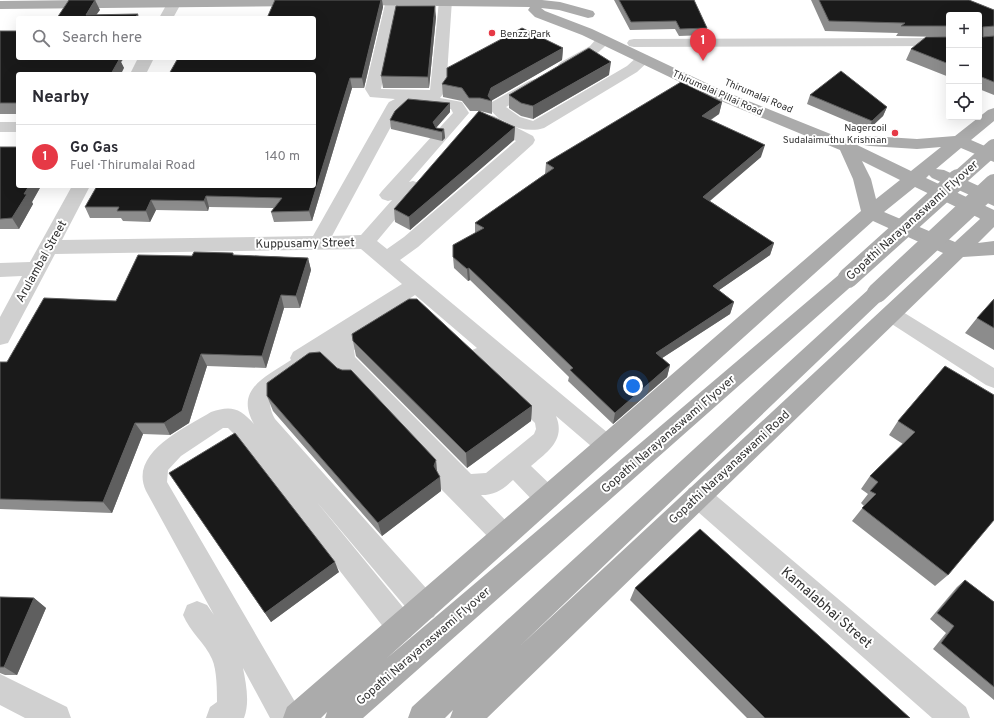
<!DOCTYPE html>
<html lang="en">
<head>
<meta charset="utf-8">
<style>
	body { margin:0; font-family:Overpass,sans-serif; background:#f7f7f7; color:#2b2b33 }
	.controls { position:absolute; right:12px; top:12px; display:grid; overflow:hidden; border-radius:4px; box-shadow:0 4px 16px #0002 }
	.controls button { width:36px; height:36px; display:grid; place-items:center; padding:0; border:0; border-bottom:1px solid #e1e1e2; background:#fff; color:#2b2b33; font:20px sans-serif }
	.you { position:absolute; left:633px; top:386px; width:14px; height:14px; margin:-10px; border:3px solid #fff; border-radius:50%; background:#1a73e8; box-shadow:0 0 0 6px #1a73e833 }
	.badge { display:grid; place-items:center; width:26px; height:26px; border-radius:50%; background:#e63946; color:#fff; font-size:13px; font-weight:700 }
	.pin { position:absolute; translate:-50% -33px; filter:drop-shadow(0 1px 2px #0008) }
	.pin::after { content:''; position:absolute; top:21px; width:14px; height:12px; background:inherit; clip-path:polygon(0 0,100% 0,50% 100%) }
	.list { margin:0; padding:0; list-style:none }
	h2 { display:flex; justify-content:space-between; align-items:center; height:52px; margin:0; padding:0 16px; font-size:17px }
	h2 small { font-size:13px; font-weight:400; color:#7c7c81 }
	.list li { display:grid; grid-template-columns:26px 1fr auto; gap:12px; align-items:center; box-sizing:border-box; height:64px; padding:0 16px; border-top:1px solid #e1e1e2 }
	.list b { display:block; font-size:15px; white-space:nowrap }
	.list p { margin:0; font-size:13px; white-space:nowrap; color:#7c7c81 }
	.list em { font-size:13px; font-style:normal; color:#7c7c81 }
	.icon { flex:none; width:22px; height:22px; fill:none; stroke:currentColor; stroke-width:2; stroke-linecap:round; stroke-linejoin:round }
	.map { position:relative; flex:none; width:994px; height:718px; overflow:hidden }
	.search { position:absolute; background:#fff; box-shadow:0 4px 16px #0002; left:16px; top:16px; width:300px; height:44px; display:flex; align-items:center; gap:10px; box-sizing:border-box; padding:0 14px; border-radius:4px; color:#7c7c81; font-size:15px }
	.panel { position:absolute; background:#fff; box-shadow:0 4px 16px #0002; left:16px; top:72px; width:300px; height:116px; border-radius:4px }
	.map>svg:first-child { display:block }
</style>
</head>
<body>
<div class="map">
<svg width="994" height="718" viewBox="0 0 994 718">
	<rect width="100%" height="100%" fill="#fff"/>
	<g fill="none" stroke-linecap="round" stroke-linejoin="round">
		<!-- minor -->
		<path fill="#d0d0d0" fill-rule="evenodd" d="M169 0H183L173 18H159Z
			M386 0 399 1 381 89 430 90 439 1 452 0 446 90 440 98 462 102 469 113 409 182 413 181 419 183 422 187 377 241 387 249 404 237 516 141 482 124 480 120 482 116 488 115 494 116 533 136 535 140 533 144 418 247 400 260 614 438 618 445 614 452 606 455 598 452 556 416C566 440 547 452 531 466L556 490 560 498 556 506 547 509 538 506 513 480C502 490 495 495 481 495L513 528 517 536 513 544 504 548 495 544 440 488 437 480 439 474 355 384C342 388 333 374 325 366L313 367 271 397C269 406 271 412 275 419L434 597 438 607 434 617 424 621 414 617 316 501 411 617 415 627 411 637 401 641 391 637 234 434 228 428H223L181 456 168 470 167 482 298 707 302 718H270L243 668C246 684 250 702 244 718H206L210 707 217 702C217 691 217 670 212 659 205 643 190 632 183 615L187 605 197 601 207 605 214 615 146 491C128 453 185 428 211 412 231 405 240 408 254 424 234 389 266 377 291 360L290 358 293 352 402 284 361 249 55 254 8 343 0 345V317L22 276 0 277V263L30 262 72 186H90L62 240 313 236 387 105 389 102 395 99 370 97 365 89ZM407 106 451 109 453 113 382 191 379 195 382 199 388 201 392 200 361 235 332 236 401 108ZM415 295 477 348 472 350 469 356 472 362 535 423 536 429 534 434 486 473 471 474 355 357 354 350 386 330 390 324 386 318 382 317Z
			M603 36 608 37 610 40C602 52 575 72 561 68L558 65 561 62 590 46 598 37Z
			M949 38V46L634 47 629 46 627 43 629 40 634 39Z
			M643 54 648 56 651 59 637 72 544 128C526 134 501 125 490 109L492 102 529 81 535 79 541 81 543 84 541 87 506 107 520 117 533 121 627 66 638 56Z
			M138 58H154L146 74H130Z
			M0 122H18V132H0Z
			M891 306 898 309 994 368V388L986 385 884 319 881 314 884 309Z
			M698 485 707 488 966 707 970 718H932L689 504 685 496 689 488Z
			M0 674 67 707 71 718H25L0 705Z"/>
		<!-- major -->
		<path fill="#ababab" fill-rule="evenodd" d="M86 0H310L311 2 309 5 304 6 0 9V1Z
			M347 0H542L560 2 593 11 595 14 593 17 588 18 559 10 541 8 545 11 592 29 721 90 853 143 911 171 941 147 917 149 870 146 864 145 862 141 864 137 870 136 917 139 955 136 988 110 994 108V121L971 140 994 150V162L961 148 936 169 944 170 994 193V206L932 178 929 175 926 178 994 210V227L978 243 994 241V255L963 257 487 718H450L453 710 445 718H408L412 707 870 288 877 286 884 288 887 293 884 298 521 645 943 253 873 221 387 658 841 273 848 271 855 273 858 278 855 283 363 718H325L327 712 321 718H283L287 707 861 211 853 179 840 150 709 96 582 35 535 17 528 10 530 7 353 5 348 4ZM862 161 900 180 876 199 871 179ZM915 187 979 218 980 219 955 242 884 212Z"/>
		<!-- major-bridge-far1 -->
		<path stroke="#ababab" stroke-width="16" d="M957 180 994 147"/>
		<!-- major-bridge -->
		<path stroke="#ababab" stroke-width="20" d="M848 278 958 179
			M877 293 994 184"/>
	</g>
	<!-- wall -->
	<path fill="#8c8c8c" d="M275 0H382L383 7 364 88H352L312 221 274 222 271 212 274 208 209 207 208 211 156 210 150 222 123 221 121 218H90L85 207 97 186H314V58Z
		M614 0H694L707 28 706 35 679 36 675 29 630 30Z
		M811 0H969L994 10V95L979 89V15H949V77L906 60 911 49 945 37 896 36 898 33 825 31Z
		M436 17 429 88H383L381 76Z
		M0 31 18 58H124L121 62 124 68 18 74V114H0Z
		M563 48 562 60 492 100V114L480 111H470L462 101 443 97 442 84Z
		M609 75 533 119 521 116 509 108V95Z
		M810 95 887 107 883 116 868 130 807 104Z
		M722 102 719 114 711 120 761 157 710 201 774 243 770 255 719 290 734 302 730 314 662 358 670 365 667 377 613 424 568 381 569 377 512 321 470 280 468 281 454 268 453 257 475 233V223L545 174 546 163Z
		M450 112 436 128 444 129 445 138 442 141 391 129 390 120Z
		M515 127 514 140 410 230 395 222 394 209Z
		M0 147 18 186H41L32 202 33 204 19 229H0Z
		M234 255 308 258 311 270 300 308H284L266 368 207 366 189 423 170 435 143 434 112 513 0 509V362H7L116 301Z
		M994 299V350L965 333 977 318Z
		M353 341 532 406 531 421 467 468 356 356Z
		M945 366 948 575 935 586 852 521 864 506 861 503 868 494 861 489 870 476 903 444 889 435 898 421Z
		M267 396 436 460 437 472 440 477 441 491 382 536 273 411Z
		M169 473 339 572 271 622Z
		M965 580 994 602V700L933 649 946 633 930 619 957 587Z
		M635 588 910 718H747L630 600Z
		M0 597 34 598 46 608 17 675H5L0 673Z"/>
	<!-- shaded-wall -->
	<path fill="#5f5f5f" d="M95 0 100 10 94 18 86 15Z
		M381 0H382L383 7 364 88 362 78Z
		M435 6 436 17 429 88 428 77Z
		M138 14 139 18H135Z
		M563 48 562 60 491 101 488 96 491 88Z
		M114 58H124L121 62 124 68 121 74H111Z
		M611 62 609 75 533 119V106Z
		M350 78 352 88 312 221 309 211Z
		M722 102 719 114 699 127 702 116Z
		M450 103V112L434 130 433 122Z
		M887 107 883 116 868 130 872 121Z
		M515 127 514 140 410 230 409 217Z
		M444 129 445 138 442 141V132Z
		M765 145 761 157 700 209 703 197Z
		M29 186H41L32 202 33 204 19 229 12 218 24 194Z
		M206 196 209 207 208 211 204 201Z
		M151 200 156 210 150 222 146 211Z
		M774 243 770 255 709 297 713 286Z
		M308 258 311 270 300 308 296 296Z
		M469 268 470 280 468 281 467 269Z
		M281 295 284 308 266 368 262 356Z
		M734 302 730 314 653 364 656 353Z
		M201 354 207 366 189 423 170 435 164 423Z
		M670 365 667 377 613 424 615 413Z
		M532 406 531 421 467 468 466 453Z
		M135 423 143 434 112 513 103 502Z
		M436 460 437 474 440 477 441 491 382 536 378 523 434 466Z
		M335 562 339 572 271 622 265 613Z
		M34 598 46 608 17 675 4 667Z"/>
	<!-- building -->
	<path fill="#1a1a1a" stroke="#5f5f5f" d="M69 0H95L86 15 138 14 135 18H57Z
		M275 0H381L362 78H350L309 211 271 212 282 198 206 196 204 201 151 200 146 211H117L119 207H85L97 186H314V74H169L178 58H314V18H267Z
		M619 0H694L707 28 680 29 676 21 631 22Z
		M819 0H969L994 10V26L983 27V37L994 36V82L979 76V15H949V26H901L905 23 829 21Z
		M396 6H435L428 77 381 76Z
		M522 28 563 48 491 88 488 96 492 101 480 98H469L462 88 442 84 447 77V68Z
		M0 31H18V58H120L111 74H18V103H0Z
		M926 37H949V64L911 49Z
		M589 48 611 62 533 106 521 103 509 95Z
		M841 71 887 107 872 121 810 95Z
		M681 82 722 102 702 116 765 145 703 197 774 243 713 286 734 302 656 353 670 365 615 413 570 370 573 368 512 309 469 268 467 269 453 257V245L484 228 475 223 554 168 546 163Z
		M408 99 450 103 433 122 436 128 444 129 442 132 390 120 395 111Z
		M479 111 515 127 409 217 394 209Z
		M0 147H18V186H29L24 194H27L12 218 0 219Z
		M194 252 233 253V255L308 258 296 296 281 295 262 356 201 354 182 411 164 423H135L103 502 0 499V362H7L44 298 116 301 138 255 192 256Z
		M409 299H417L532 406 466 453 353 341 352 334Z
		M994 299V328L977 318Z
		M320 352 337 368 342 370H351L436 460 434 466 440 477 378 523 267 396V383L309 353Z
		M945 366 994 395V520L948 575 862 508 876 494 870 491 878 482 870 476 915 432 898 421Z
		M235 433 335 562 265 613 169 473Z
		M700 529 910 718H765L635 588Z
		M965 580 994 602V687L941 643 954 626 937 613Z
		M0 597 34 598 4 667H0Z"/>
	<!-- markers -->
	<g fill="#e63946" stroke="#fff" stroke-width="1.5">
		<circle cx="492" cy="33" r="4"/>
		<circle cx="895" cy="133" r="4"/>
	</g>
	<g text-anchor="middle" stroke-width="4" stroke-linejoin="round" paint-order="stroke">
		<!-- far-poi labels -->
		<g font-size="10" fill="#333" stroke="#fff" text-anchor="start">
			<text x="500" y="37">Benzz Park</text>
			<text x="887" y="131" text-anchor="end">Nagercoil<tspan x="887" dy="12">Sudalaimuthu Krishnan</tspan></text>
		</g>
		<!-- far-street labels -->
		<g font-size="10" fill="#333" stroke="#fff">
			<text transform="translate(718 92) rotate(24)" y="4">Thirumalai Pillai Road</text>
			<text transform="translate(759 95) rotate(23)" y="4">Thirumalai Road</text>
		</g>
		<!-- street labels -->
		<g font-size="12" fill="#333" stroke="#fff">
			<text transform="translate(912 220) rotate(-42)" y="4">Gopathi Narayanaswami Flyover</text>
			<text transform="translate(305 243) rotate(-1)" y="4">Kuppusamy Street</text>
			<text transform="translate(41 261) rotate(-61)" y="4">Arulambal Street</text>
			<text transform="translate(668 434) rotate(-41)" y="4">Gopathi Narayanaswami Flyover</text>
			<text transform="translate(729 467) rotate(-43)" y="4">Gopathi Narayanaswami Road</text>
			<text transform="translate(423 646) rotate(-41)" y="4">Gopathi Narayanaswami Flyover</text>
		</g>
		<!-- near-street labels -->
		<g font-size="14" fill="#333" stroke="#fff">
			<text transform="translate(827 607) rotate(41)" y="5">Kamalabhai Street</text>
		</g>
	</g>
</svg>
<div class="controls">
<button>+</button>
<button>−</button>
<button><svg class="icon" aria-label="locate" viewBox="0 0 24 24"><circle cx="12" cy="12" r="6"/><path d="M12 2v4M12 18v4M2 12h4M18 12h4"/></svg></button>
</div>
<div class="you"></div>
<div class="pin badge" style="left:703px;top:61px">1</div>
<div class="search"><svg class="icon" aria-label="search" viewBox="0 0 24 24"><circle cx="10" cy="10" r="6"/><path d="M15 15l6 6"/></svg>Search here</div>
<section class="panel">
<h2>Nearby<small></small></h2>
<ul class="list">
<li><span class="badge">1</span><div><b>Go Gas</b><p>Fuel · Thirumalai Road</p></div><em>140 m</em></li>
</ul>
</section>
</div>
</body>
</html>
